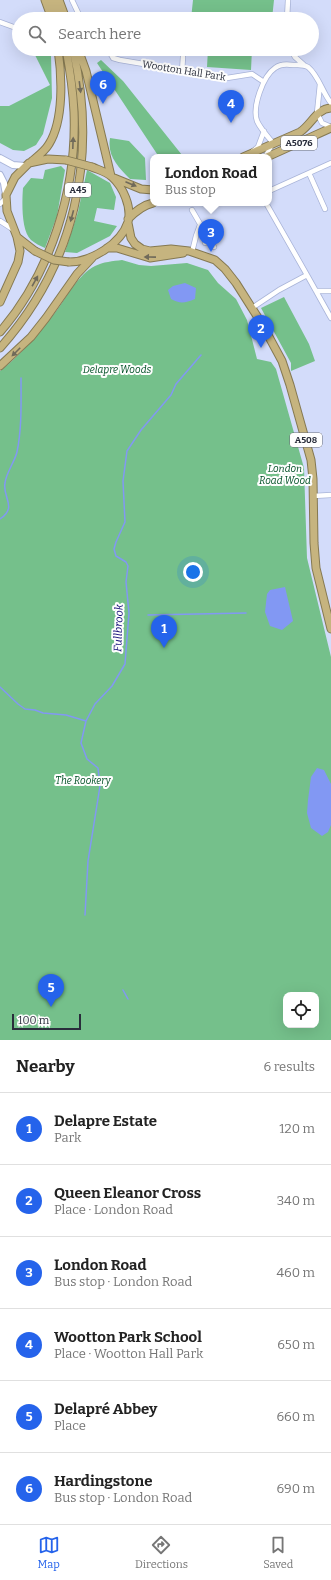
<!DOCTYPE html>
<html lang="en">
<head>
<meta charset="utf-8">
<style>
	body { margin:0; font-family:Bitter,serif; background:#f2f2f2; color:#222 }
	.controls { position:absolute; right:12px; bottom:12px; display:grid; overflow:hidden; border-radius:8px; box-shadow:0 4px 16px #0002 }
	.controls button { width:36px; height:36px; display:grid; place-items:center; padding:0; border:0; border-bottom:1px solid #e0e0e0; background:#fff; color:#222; font:20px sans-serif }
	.scale { position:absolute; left:12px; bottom:10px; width:69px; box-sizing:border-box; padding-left:4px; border:2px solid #292d3b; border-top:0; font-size:11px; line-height:14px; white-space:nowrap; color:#292d3b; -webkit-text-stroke:3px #fefefe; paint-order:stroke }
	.you { position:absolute; left:193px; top:572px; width:14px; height:14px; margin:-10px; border:3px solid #fff; border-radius:50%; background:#1a73e8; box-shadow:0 0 0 6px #1a73e833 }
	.badge { display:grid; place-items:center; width:26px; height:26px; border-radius:50%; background:#2563eb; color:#fff; font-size:13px; font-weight:700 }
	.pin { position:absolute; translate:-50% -33px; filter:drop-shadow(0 1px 2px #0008) }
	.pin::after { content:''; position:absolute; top:21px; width:14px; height:12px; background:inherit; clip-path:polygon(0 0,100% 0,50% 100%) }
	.popup { position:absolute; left:150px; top:154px; width:122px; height:52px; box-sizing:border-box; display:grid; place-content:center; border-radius:8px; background:#fff; filter:drop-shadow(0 1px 3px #0005); font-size:13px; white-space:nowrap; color:#767676 }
	.popup b { font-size:15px; color:#222 }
	.popup::after { content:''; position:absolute; left:50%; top:100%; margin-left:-8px; border:8px solid transparent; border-top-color:#fff }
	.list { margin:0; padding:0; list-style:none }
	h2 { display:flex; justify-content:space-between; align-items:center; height:52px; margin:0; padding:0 16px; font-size:17px }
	h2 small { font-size:13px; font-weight:400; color:#767676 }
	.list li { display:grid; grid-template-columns:26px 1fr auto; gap:12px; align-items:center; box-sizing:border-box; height:72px; padding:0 16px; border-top:1px solid #e0e0e0 }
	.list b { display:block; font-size:15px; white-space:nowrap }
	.list p { margin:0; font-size:13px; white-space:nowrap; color:#767676 }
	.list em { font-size:13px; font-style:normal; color:#767676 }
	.icon { flex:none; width:22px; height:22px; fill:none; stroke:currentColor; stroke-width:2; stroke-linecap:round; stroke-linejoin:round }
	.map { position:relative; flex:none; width:331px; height:1040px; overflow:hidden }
	.search { position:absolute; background:#fff; box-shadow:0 4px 16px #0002; left:12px; right:12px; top:12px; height:44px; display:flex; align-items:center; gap:10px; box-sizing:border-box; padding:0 14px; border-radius:22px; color:#767676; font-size:15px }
	.sheet { height:484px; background:#fff }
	nav { display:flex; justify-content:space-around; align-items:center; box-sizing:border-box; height:56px; border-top:1px solid #e0e0e0; background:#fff; font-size:11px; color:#767676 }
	nav a { display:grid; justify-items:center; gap:2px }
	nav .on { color:#2563eb }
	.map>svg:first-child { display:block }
</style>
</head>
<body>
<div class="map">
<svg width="331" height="1040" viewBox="0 0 331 1040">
	<rect width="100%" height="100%" fill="#d3dcfa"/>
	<!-- green -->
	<path fill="#75c08b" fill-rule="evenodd" d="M193 0H274L272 19H191Z
		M32 49H43L51 55 52 98 43 134 36 145 24 151 13 150 0 143V106H9L50 85Z
		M208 49H252L251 70 207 67Z
		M101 60 123 81 182 155 181 157H159L97 63Z
		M110 138 129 141 145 158 146 180 130 179C118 167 107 156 110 138Z
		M61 166 65 170 57 216 45 248C40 246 35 243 31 240 21 231 22 201 23 188L31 178 43 179 45 170Z
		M87 170 110 183 116 197 114 210 97 208 94 221 117 226 110 236 77 253 65 252 78 212Z
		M122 260 139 265 151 266 187 263 208 270 218 283 236 299 247 320 257 359 271 362 276 369 304 468 307 558 331 657V1040H0V371C22 354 40 332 57 310 68 295 78 275 95 266 103 262 113 261 122 260ZM286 995H316V1025H286Z
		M284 297 309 344 315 361 291 371V363L261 308Z"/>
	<!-- water -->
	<path fill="#8298f3" d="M185 283 196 288 195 299C185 303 180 304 171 299L168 290 173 286Z
		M285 587 293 621 282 630 270 626 265 612 267 594 270 590Z
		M317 768 324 770 331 784V825L328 832 322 836 311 828 307 813 308 800 311 777Z"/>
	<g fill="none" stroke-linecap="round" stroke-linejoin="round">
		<!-- stream -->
		<path stroke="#8298f3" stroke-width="1.5" d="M0 519C18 507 2 497 5 483 6 473 15 461 17 452 22 428 21 402 21 378
			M148 615 246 613
			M0 687 18 704 25 709 35 710 43 713 66 715 86 721
			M85 915 88 861 100 786 98 768 87 759 81 743 86 721 95 704 112 686 125 664 129 613 126 582 128 566 126 562 116 556 114 549 116 542 125 522 123 481 127 451 141 430 171 395 176 384 201 355
			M123 990 128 999"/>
		<!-- minor casing -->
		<g stroke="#a9b4d8" stroke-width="6">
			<path id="minor" d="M72 0 81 19
				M287 19 288 0
				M0 22 19 29
				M108 49 113 58 120 60 227 78 252 74 264 82
				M290 49 295 57 304 65
				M182 72 183 57
				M320 84 317 113 322 123 331 127
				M253 151 258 147 264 131
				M265 157 273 143C268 137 260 128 257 121 252 107 263 76 275 68 280 64 287 64 293 65 298 65 303 64 308 67 319 76 322 92 331 103
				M309 173 325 209
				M269 191 331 163
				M266 203 307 275
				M0 204 6 198
				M192 210 210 241
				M0 221 14 230
				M205 243 210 241 214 247
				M192 252 196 236 200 225
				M316 291H331
				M252 308 279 290 307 275 331 318
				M313 496 331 495"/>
		</g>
		<!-- secondary casing -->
		<g stroke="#a9b4d8" stroke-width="8">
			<path id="secondary" d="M0 158 13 165 25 166
				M0 175 4 183 6 195"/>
		</g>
		<!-- trunk casing -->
		<g stroke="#857952" stroke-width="9">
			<path id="trunk" d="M45 0 52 19
				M52 0 59 19
				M59 0 66 19
				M78 49 86 71 111 176
				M243 157 300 132C312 124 316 109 331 108
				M267 157 331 128
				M32 161C38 156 45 151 49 144 64 120 62 76 58 49
				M114 178 141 189 153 190
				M128 219C136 211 143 205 153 203
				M128 223 131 238 135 244 142 249 150 251 171 249 189 251 215 260 225 269 236 283 262 324 282 361 290 385 311 460 313 479 314 543 316 568 331 629
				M107 248H117L150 258 183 253
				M35 251 17 237 7 211 6 195 15 177 29 163 48 159 66 160
				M69 262C91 262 121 244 128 222 132 207 123 187 112 177 107 172 99 170 92 167
				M0 302 18 262 20 251 17 237
				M0 332C51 273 77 189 74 112 73 91 70 70 66 49
				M0 348C75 264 98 158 73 49
				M0 366 31 337 46 318 77 274 92 258"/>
		</g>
		<!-- minor -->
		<use href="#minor" stroke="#fff" stroke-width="4.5"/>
		<!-- secondary -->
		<use href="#secondary" stroke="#fff" stroke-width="6"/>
		<!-- trunk -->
		<use href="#trunk" stroke="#c6b47f" stroke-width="7"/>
		<!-- trunk-bridge casing -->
		<g stroke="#857952" stroke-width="9" stroke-linecap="butt">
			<path id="trunk-bridge" d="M66 160 92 167
				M35 251 54 260 69 262"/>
		</g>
		<!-- trunk-bridge -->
		<use href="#trunk-bridge" stroke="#c6b47f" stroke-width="7"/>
	</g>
	<!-- one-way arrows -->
	<defs><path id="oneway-solid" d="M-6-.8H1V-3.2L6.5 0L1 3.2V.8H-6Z"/></defs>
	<g fill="#706a5a">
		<use href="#oneway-solid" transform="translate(80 87) rotate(83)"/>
		<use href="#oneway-solid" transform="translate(73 143) rotate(-88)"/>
		<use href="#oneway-solid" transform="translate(131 184) rotate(23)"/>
		<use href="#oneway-solid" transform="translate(72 216) rotate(105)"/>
		<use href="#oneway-solid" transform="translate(150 257) rotate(-179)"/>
		<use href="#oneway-solid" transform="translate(35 281) rotate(-61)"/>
		<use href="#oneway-solid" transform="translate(16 352) rotate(135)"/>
	</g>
	<g text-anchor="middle" stroke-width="4" stroke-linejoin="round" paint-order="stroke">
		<!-- shield labels -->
		<g fill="#fefefe" stroke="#696c76" stroke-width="1">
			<rect x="281" y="136" width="36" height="14" rx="3"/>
			<rect x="65" y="183" width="26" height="14" rx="3"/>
			<rect x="290" y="433" width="32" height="14" rx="3"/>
		</g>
		<g font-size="9" font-weight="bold" fill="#292d3b">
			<text x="299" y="146">A5076</text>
			<text x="78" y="193">A45</text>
			<text x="306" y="443">A508</text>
		</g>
		<!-- street labels -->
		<g font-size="10" fill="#292d3b" stroke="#fefefe">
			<text transform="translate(184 70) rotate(9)" y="4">Wootton Hall Park</text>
		</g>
		<!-- park labels -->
		<g font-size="10" font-style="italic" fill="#005025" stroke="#fefefe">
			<text x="117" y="373">Delapre Woods</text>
			<text x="285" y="472">London<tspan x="285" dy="12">Road Wood</tspan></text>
			<text x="83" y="784">The Rookery</text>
		</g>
		<!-- water labels -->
		<g font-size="11" font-style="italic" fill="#18117b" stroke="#fefefe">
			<text transform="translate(118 628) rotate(-88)" y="4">Fullbrook</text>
		</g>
	</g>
</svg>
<div class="controls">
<button><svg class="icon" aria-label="locate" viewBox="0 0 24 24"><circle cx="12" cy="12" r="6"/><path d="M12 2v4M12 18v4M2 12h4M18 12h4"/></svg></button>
</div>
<div class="scale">100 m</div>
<div class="you"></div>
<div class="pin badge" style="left:164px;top:648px">1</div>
<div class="pin badge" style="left:261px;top:348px">2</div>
<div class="pin badge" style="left:211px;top:252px">3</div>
<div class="popup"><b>London Road</b>Bus stop</div>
<div class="pin badge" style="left:231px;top:123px">4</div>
<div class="pin badge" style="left:51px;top:1007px">5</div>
<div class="pin badge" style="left:103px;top:104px">6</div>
<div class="search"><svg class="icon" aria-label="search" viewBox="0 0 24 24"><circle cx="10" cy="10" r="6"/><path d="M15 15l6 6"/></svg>Search here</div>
</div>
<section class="sheet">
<h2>Nearby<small>6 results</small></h2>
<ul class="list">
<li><span class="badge">1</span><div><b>Delapre Estate</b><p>Park</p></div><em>120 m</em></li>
<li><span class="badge">2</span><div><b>Queen Eleanor Cross</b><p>Place · London Road</p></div><em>340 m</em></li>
<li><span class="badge">3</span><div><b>London Road</b><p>Bus stop · London Road</p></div><em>460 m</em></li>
<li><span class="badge">4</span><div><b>Wootton Park School</b><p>Place · Wootton Hall Park</p></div><em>650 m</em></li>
<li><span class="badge">5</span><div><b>Delapré Abbey</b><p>Place</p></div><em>660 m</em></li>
<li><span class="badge">6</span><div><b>Hardingstone</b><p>Bus stop · London Road</p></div><em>690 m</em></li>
</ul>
</section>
<nav>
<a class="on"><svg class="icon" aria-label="map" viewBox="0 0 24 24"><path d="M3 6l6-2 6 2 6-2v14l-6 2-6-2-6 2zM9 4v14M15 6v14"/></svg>Map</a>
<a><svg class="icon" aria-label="directions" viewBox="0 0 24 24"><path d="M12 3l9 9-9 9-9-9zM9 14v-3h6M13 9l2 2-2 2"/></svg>Directions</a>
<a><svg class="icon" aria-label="saved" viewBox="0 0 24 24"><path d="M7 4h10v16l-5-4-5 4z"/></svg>Saved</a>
</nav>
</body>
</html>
